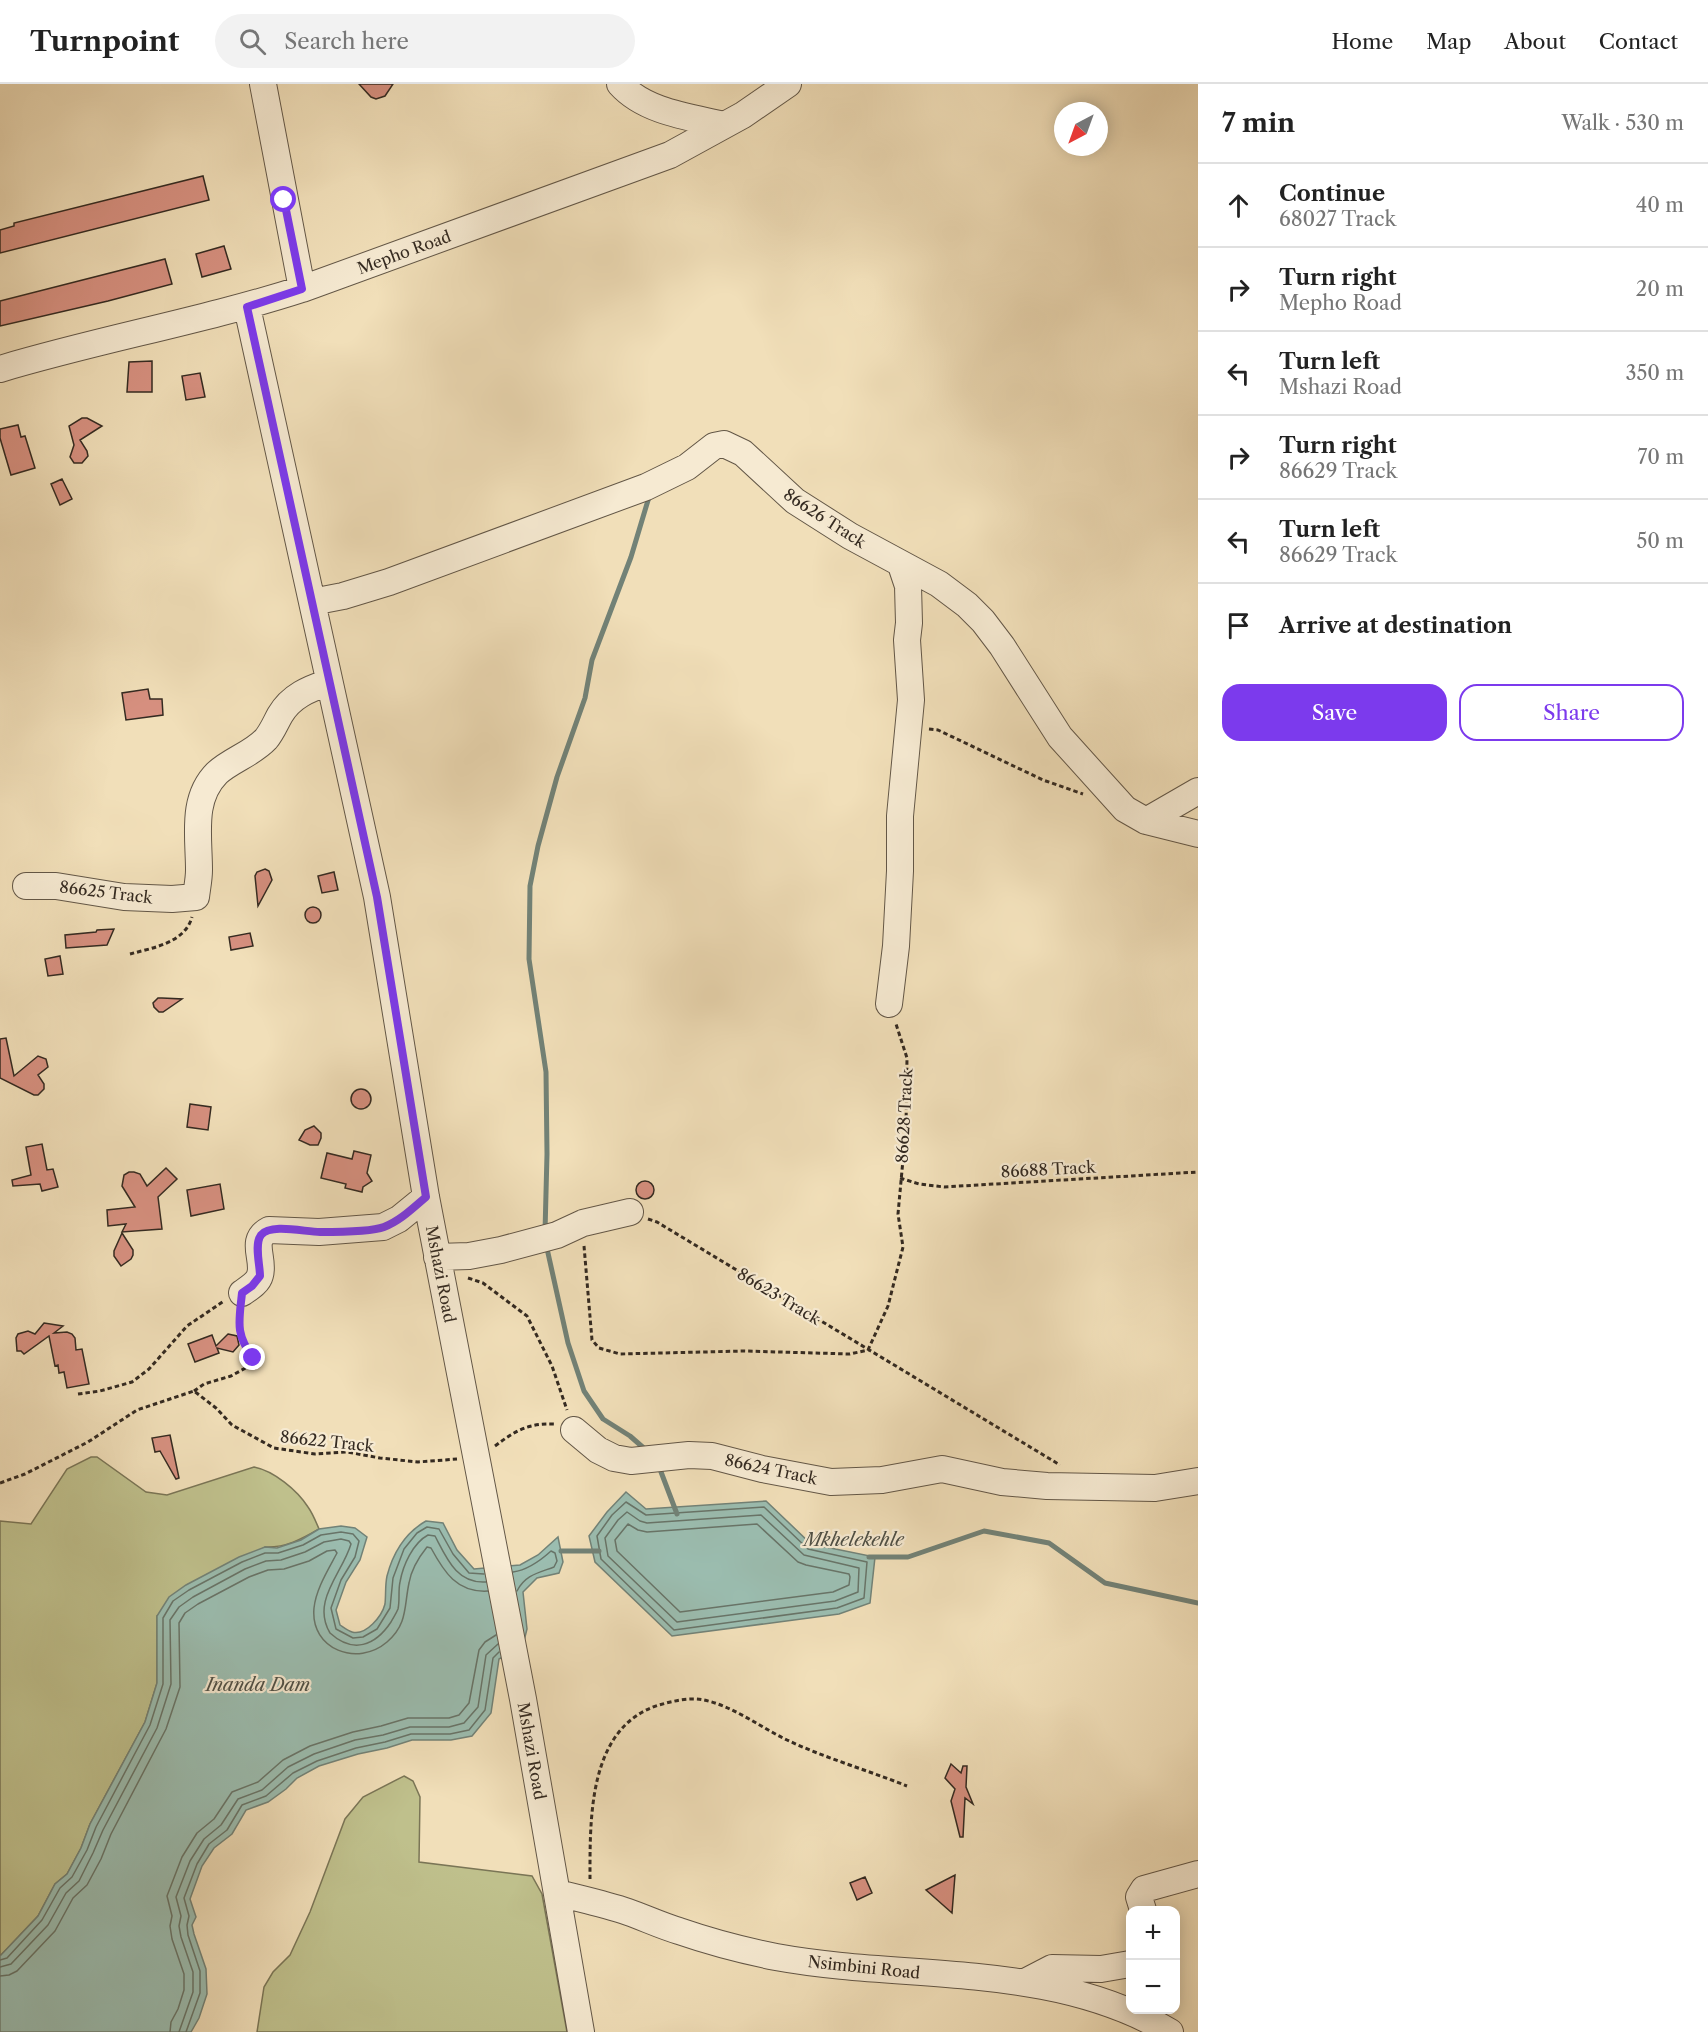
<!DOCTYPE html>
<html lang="en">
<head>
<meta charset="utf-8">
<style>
	body { margin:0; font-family:"Libre Caslon Text",serif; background:#f2f2f2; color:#222 }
	.controls { position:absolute; right:18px; bottom:18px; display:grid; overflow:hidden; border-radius:12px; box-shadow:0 3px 15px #0003 }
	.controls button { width:54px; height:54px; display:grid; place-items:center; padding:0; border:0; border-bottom:2px solid #e0e0e0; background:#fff; color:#222; font:30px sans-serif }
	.compass { position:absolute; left:1054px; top:18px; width:54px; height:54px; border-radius:50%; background:#fff; box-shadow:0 3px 15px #0003; rotate:221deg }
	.stop { position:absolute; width:18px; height:18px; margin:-14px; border:4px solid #7c3aed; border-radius:50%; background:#fff }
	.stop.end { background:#7c3aed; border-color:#fff; box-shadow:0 2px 6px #0008 }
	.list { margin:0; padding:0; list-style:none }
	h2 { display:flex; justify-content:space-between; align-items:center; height:78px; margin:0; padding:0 24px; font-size:26px }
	h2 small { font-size:20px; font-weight:400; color:#767676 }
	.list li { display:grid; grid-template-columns:39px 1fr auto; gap:18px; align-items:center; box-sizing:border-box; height:84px; padding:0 24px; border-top:2px solid #e0e0e0 }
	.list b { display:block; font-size:22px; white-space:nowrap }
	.list p { margin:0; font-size:20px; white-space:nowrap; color:#767676 }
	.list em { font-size:20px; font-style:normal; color:#767676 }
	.actions { display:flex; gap:12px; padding:18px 24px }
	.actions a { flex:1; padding:14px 0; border:2px solid #7c3aed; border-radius:18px; text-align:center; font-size:21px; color:#7c3aed }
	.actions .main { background:#7c3aed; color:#fff }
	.icon { flex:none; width:33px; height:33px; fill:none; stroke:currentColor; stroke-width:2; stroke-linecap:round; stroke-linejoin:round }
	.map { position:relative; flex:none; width:1198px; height:1948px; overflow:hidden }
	header { display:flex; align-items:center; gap:36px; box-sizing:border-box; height:84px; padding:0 30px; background:#fff; border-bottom:2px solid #e0e0e0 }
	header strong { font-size:28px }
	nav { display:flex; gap:33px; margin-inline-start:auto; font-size:21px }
	.search { width:420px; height:54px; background:#f2f2f2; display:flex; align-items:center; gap:15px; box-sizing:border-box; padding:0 21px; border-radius:33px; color:#767676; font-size:22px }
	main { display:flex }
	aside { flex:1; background:#fff }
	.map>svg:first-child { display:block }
</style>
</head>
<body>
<header>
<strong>Turnpoint</strong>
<div class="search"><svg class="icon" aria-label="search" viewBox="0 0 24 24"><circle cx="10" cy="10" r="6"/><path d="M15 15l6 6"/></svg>Search here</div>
<nav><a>Home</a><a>Map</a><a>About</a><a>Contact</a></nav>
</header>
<main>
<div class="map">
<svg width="1198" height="1948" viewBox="0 0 1198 1948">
	<rect width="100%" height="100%" fill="#f1dfb9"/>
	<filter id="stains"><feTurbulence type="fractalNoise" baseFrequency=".00333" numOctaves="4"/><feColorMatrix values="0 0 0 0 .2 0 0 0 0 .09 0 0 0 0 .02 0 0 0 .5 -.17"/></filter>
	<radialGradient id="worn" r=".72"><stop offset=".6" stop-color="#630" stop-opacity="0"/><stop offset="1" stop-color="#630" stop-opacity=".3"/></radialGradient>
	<!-- green -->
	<path fill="#bfc08c" stroke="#7a7556" stroke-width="1.5" d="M91 1373H97L146 1408 167 1411 254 1383C274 1387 297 1406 308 1423 313 1430 316 1438 319 1445 302 1455 285 1464 265 1463L157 1532V1599L145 1638 90 1740 81 1764 67 1790 55 1800 38 1832 0 1872V1437L31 1440 67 1385Z
		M404 1692 413 1697 420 1713 419 1778 532 1792 542 1810 567 1948H257L264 1903 273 1888 290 1871 310 1828 345 1735 363 1713Z"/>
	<!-- water -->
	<path fill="#9bbdb0" stroke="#728277" stroke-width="1.5" d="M626 1408 646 1425 766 1417 811 1460 875 1473 870 1519 839 1530 672 1552 595 1478 589 1452 607 1428Z
		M426 1437 443 1439 457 1466 474 1485 520 1481 538 1471 558 1453 563 1478 559 1489 537 1494 523 1508 527 1545 523 1561 499 1575 491 1629 472 1652 451 1656H412L387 1664 358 1670 319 1682 297 1694 286 1705 268 1718 246 1726 232 1750 214 1764 202 1782 190 1815 196 1833 192 1841 194 1850 206 1885 207 1910 199 1934 191 1948H0V1872L38 1832 55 1800 67 1790 81 1764 90 1740 145 1638 157 1599V1532L169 1513 186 1501 239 1473 265 1463 277 1464 301 1456 319 1445 341 1442 355 1444 367 1453 360 1476 346 1498 336 1526 340 1541C343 1543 348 1547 352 1548 366 1552 382 1532 385 1520 386 1511 385 1501 387 1492 393 1469 405 1449 426 1437Z"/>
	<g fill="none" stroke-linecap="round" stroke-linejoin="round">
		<!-- shore -->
		<path stroke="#687468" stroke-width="1.5" d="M626 1418 646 1431 764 1423 808 1465 867 1478 864 1514 837 1524 674 1546 601 1475 597 1452 612 1431Z
			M627 1428 640 1437 647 1439 761 1431 804 1471 859 1484 858 1508 835 1517 677 1538 608 1472 605 1454 618 1436Z
			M628 1440 638 1446 647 1448 757 1440 798 1478 806 1481 849 1490 850 1493 849 1501 833 1508 680 1528 617 1467 615 1456Z
			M513 1488C528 1486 540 1477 551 1467L555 1469 557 1477 554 1483C538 1489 525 1491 517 1507
			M0 1876 7 1874 42 1836 60 1804 72 1793 87 1766 96 1743 150 1641 163 1600V1534L173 1517 189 1506 242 1478 265 1469H278L303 1461 321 1451 341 1448 353 1450 359 1457 355 1473 341 1496 331 1524 336 1545 353 1554 363 1553 377 1545 390 1524 393 1494 404 1465 417 1449 427 1443 439 1445 453 1470 469 1489 484 1490
			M0 1883 11 1880 48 1841 66 1809 79 1797 93 1769 103 1746 157 1644 171 1600 170 1536 179 1523 193 1513 245 1485 266 1477 281 1476 305 1468 324 1458 341 1455 349 1457 351 1460C342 1490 311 1517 330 1549 353 1570 375 1562 391 1538 393 1534 396 1530 398 1525 400 1516 398 1507 400 1498 403 1481 413 1459 428 1451L435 1452C447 1475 457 1500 486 1498
			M0 1892 9 1891 17 1887 55 1847 73 1814 87 1801 101 1775 111 1750 166 1645 180 1603 179 1539 185 1529 198 1520 249 1493 268 1486 284 1485 309 1477 327 1467 335 1466 337 1469C328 1486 316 1505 314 1524 310 1566 358 1583 387 1558 408 1540 404 1522 409 1499 411 1487 419 1473 427 1463L431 1464C444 1488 457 1509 488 1507
			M170 1948 171 1938 178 1925 184 1906V1890L172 1855 170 1842 172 1832 167 1812 182 1773 197 1749 214 1735 232 1708 258 1698 283 1676 310 1662 353 1648 381 1642 408 1634H449L459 1631 469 1619 479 1566 485 1558 496 1551
			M179 1948 193 1908V1888L181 1853 179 1842 181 1832 176 1813 190 1777 204 1755 221 1741 238 1715 262 1706 288 1683 314 1670 355 1656 383 1651 410 1643H449L464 1639 478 1623 486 1571 498 1560
			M186 1948 200 1909V1887L188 1851 187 1841 189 1832 184 1814 197 1780 209 1760 227 1746 242 1721 266 1712 293 1689 317 1677 356 1664 385 1658 411 1650H450L469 1646 485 1626 493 1574 499 1568"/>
		<!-- stream -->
		<path stroke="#728277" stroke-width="5" d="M545 1148 547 1070 546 988 529 875 530 802 538 762 557 693 585 614 592 576 631 473 649 413
			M546 1160 568 1259 584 1307 603 1335 630 1352 646 1366
			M658 1380 677 1430
			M561 1467H599
			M869 1473H908L984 1447 1049 1459 1105 1499 1198 1519"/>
	</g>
	<!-- building -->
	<path fill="#d79080" stroke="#342a21" stroke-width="1.5" d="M359 0H393L385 12 376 15 371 13Z
		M203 92 209 116 0 169V146L14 142V139Z
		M224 162 231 185 202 193 196 170Z
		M165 175 172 200 108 217 0 242V217Z
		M152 277V308H127L129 278Z
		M200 289 205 313 186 316 182 292Z
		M82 334H87L102 342 80 356 87 367 88 372 82 379H74L70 373 74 361 69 342Z
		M18 341 21 353 25 352 35 384 11 391 0 354V345Z
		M62 395 72 415 60 421 51 400Z
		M148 605 150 615H162L163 631 126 636 122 609Z
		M265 785 269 787 272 796 258 822 255 792 257 788Z
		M334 788 338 806 322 809 318 792Z
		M305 831a8 8 0 1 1 16 0a8 8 0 1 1-16 0Z
		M114 845 107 861 66 864 65 851 96 848 97 846Z
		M250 849 253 862 231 866 229 853Z
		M60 872 63 890 48 892 45 875Z
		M158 914H162L182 915 163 928H159L154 923 153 919Z
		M6 954 14 992 38 972 46 975 48 983 38 991 44 1000V1005L38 1011H34L0 994V955Z
		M351 1015a10 10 0 1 1 20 0a10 10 0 1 1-20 0Z
		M190 1020 211 1023 208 1046 187 1043Z
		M314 1042 321 1049V1054L318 1061H310L299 1056 305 1046Z
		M42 1060 47 1086 53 1085 58 1103 42 1107 40 1100 13 1102 12 1096 31 1091 26 1063Z
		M354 1067 371 1071 367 1089 372 1097 363 1103 362 1108 345 1104 346 1100 321 1094 327 1069 352 1075Z
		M166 1084 177 1095 158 1113 162 1145 122 1148 126 1140 108 1142 107 1126 135 1123 122 1102 124 1091 129 1088H134L140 1090 147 1102Z
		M636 1106a9 9 0 1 1 18 0a9 9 0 1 1-18 0Z
		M220 1100 224 1125 191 1132 187 1106Z
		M122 1149 133 1166V1171L131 1175 121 1182 114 1172V1167Z
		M44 1239 63 1242 54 1249 67 1248 72 1250 75 1254 76 1266 82 1265 89 1300 67 1304 64 1288 59 1289 58 1281 55 1282 49 1252 24 1270 21 1267H17L16 1254 18 1250 28 1247 35 1250Z
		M228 1250 237 1252 239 1261 233 1268 217 1264 219 1269 195 1278 188 1260 212 1251 216 1262Z
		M170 1351 179 1394 176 1395 160 1367 155 1368 152 1354Z
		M951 1680 961 1689 963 1682H967L966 1703 973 1720 965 1714 963 1753H960L951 1717 955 1705 945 1694Z
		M955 1791 952 1829 926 1806Z
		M865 1793 872 1809 857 1816 850 1799Z"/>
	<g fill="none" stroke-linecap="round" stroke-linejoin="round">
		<!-- minor casing -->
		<g stroke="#635747" stroke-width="28">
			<path id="minor" d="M263 0 302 205
				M620 0C645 28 690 33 724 41
				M247 223 377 813 426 1113 523 1615 581 1948
				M0 285C100 255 203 237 302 205L670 71 743 31 788 0
				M312 518 343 512 389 498 646 403 687 383 714 362 724 360 743 369 795 417 850 452 939 500 967 521 983 537 1002 562 1060 653 1125 725 1146 737 1198 750
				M1146 737 1198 707
				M26 802H56L124 813 172 815 196 813C197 804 199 795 199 786 199 752 191 715 217 689 231 676 252 670 266 655 272 648 276 638 280 631 291 612 309 605 329 598
				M889 920 896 862 900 787V732L911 616 907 556 909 539 908 502 901 481
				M437 1173 469 1172 501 1166 557 1151 583 1139 630 1128
				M242 1209C249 1204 258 1199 260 1191 265 1175 249 1156 269 1146L319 1148 383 1143 399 1135 426 1113
				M574 1346 598 1366 614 1374 631 1377 689 1371 712 1372 762 1385 831 1398 882 1396 942 1385 1002 1398 1047 1402 1155 1404 1198 1397
				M558 1809C581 1815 605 1820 628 1828 645 1834 662 1842 679 1847 708 1857 746 1867 776 1873 907 1897 1051 1877 1170 1948
				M1143 1826 1139 1813 1144 1805 1198 1790
				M1025 1898 1052 1884 1101 1885 1130 1880"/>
		</g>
		<!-- path -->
		<path stroke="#342a21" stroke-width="3" stroke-dasharray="4.5 3" stroke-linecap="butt" d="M929 645 938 646 1043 696 1083 710
			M130 870C152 864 185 859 192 833
			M900 1094 919 1100 944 1103 1198 1088
			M648 1135 657 1138 1060 1381
			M584 1162 592 1256 599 1264 620 1270 744 1267 850 1270 868 1266 888 1222 903 1163 898 1130 906 1043 907 974 896 940
			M468 1194 483 1199 527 1232 552 1282 567 1326
			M194 1307 204 1300 231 1292 251 1281 253 1274 240 1254V1228
			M78 1310 100 1307 132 1298 149 1285 187 1242 224 1217
			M495 1362C516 1346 529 1339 555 1340
			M0 1399 25 1390 88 1358 137 1326 194 1307 216 1324 232 1341 274 1364 315 1370 347 1368 380 1374 418 1378 457 1375
			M590 1795C590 1734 588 1643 659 1621 673 1617 690 1613 704 1616 733 1622 760 1643 787 1656 825 1674 867 1686 907 1702"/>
		<!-- minor -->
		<use href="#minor" stroke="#f6ead2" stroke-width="26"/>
	</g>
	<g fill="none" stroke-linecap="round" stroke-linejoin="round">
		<!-- route -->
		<path stroke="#7c3aed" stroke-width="8" d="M253 1274C235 1249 239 1238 242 1209L252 1202 260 1192C260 1181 254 1160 261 1151 271 1139 305 1148 320 1148 335 1148 371 1148 384 1143 400 1137 413 1124 426 1113L377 813 247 223 302 205 284 116"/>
	</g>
	<g text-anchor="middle" stroke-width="4.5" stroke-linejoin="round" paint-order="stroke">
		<!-- street labels -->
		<g font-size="16" fill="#342a21" stroke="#f6ead2">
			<text transform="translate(404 168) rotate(-20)" y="6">Mepho Road</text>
			<text transform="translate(825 434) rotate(33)" y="6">86626 Track</text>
			<text transform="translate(106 808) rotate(7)" y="6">86625 Track</text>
			<text transform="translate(904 1032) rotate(-87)" y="6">86628 Track</text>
			<text transform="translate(1048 1085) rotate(-3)" y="6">86688 Track</text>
			<text transform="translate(441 1190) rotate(79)" y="6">Mshazi Road</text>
			<text transform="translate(779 1212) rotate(31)" y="6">86623 Track</text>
			<text transform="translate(327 1357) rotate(6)" y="6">86622 Track</text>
			<text transform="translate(771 1385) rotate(12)" y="6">86624 Track</text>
			<text transform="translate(532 1667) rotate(80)" y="6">Mshazi Road</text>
			<text transform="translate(864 1883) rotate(6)" y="6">Nsimbini Road</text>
		</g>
		<!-- water labels -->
		<g font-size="18" font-style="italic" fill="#4e4f45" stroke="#f6ead2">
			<text x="854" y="1462">Mkhelekehle</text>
			<text x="258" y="1607">Inanda Dam</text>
		</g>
	</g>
	<rect width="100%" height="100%" filter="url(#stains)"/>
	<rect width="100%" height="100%" fill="url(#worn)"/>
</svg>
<div class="controls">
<button>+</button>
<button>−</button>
</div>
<svg class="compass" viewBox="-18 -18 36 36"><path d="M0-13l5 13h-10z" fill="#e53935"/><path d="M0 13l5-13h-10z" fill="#767676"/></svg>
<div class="stop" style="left:284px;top:116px"></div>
<div class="stop end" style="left:253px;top:1274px"></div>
</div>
<aside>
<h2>7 min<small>Walk · 530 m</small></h2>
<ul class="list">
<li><svg class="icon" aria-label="ahead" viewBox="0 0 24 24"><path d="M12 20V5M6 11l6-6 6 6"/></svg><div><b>Continue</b><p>68027 Track</p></div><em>40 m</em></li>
<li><svg class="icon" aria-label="right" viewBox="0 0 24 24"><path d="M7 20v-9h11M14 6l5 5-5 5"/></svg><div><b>Turn right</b><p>Mepho Road</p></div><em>20 m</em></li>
<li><svg class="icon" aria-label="left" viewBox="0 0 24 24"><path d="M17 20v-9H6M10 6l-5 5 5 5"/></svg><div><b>Turn left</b><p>Mshazi Road</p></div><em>350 m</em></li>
<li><svg class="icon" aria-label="right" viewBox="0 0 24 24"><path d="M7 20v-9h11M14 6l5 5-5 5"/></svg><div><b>Turn right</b><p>86629 Track</p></div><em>70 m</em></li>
<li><svg class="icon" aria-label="left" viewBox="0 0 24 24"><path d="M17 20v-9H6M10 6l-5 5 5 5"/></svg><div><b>Turn left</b><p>86629 Track</p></div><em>50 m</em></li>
<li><svg class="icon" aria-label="arrive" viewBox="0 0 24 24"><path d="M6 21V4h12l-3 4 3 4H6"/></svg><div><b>Arrive at destination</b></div></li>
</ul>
<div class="actions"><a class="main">Save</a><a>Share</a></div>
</aside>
</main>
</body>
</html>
